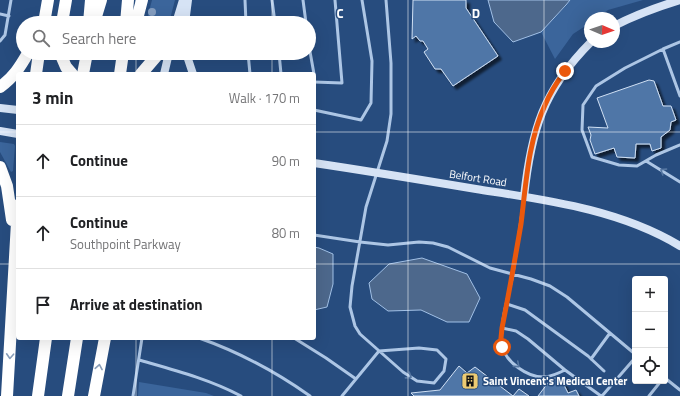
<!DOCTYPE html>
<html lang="en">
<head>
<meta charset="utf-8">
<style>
	body { margin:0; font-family:"Titillium Web",sans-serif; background:#f6f6f6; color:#202124 }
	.controls { position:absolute; right:12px; bottom:12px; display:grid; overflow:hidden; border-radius:4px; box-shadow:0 4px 16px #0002 }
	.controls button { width:36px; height:36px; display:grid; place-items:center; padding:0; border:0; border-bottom:1px solid #e0e0e0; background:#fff; color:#202124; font:20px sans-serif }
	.compass { position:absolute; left:584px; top:12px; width:36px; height:36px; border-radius:50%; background:#fff; box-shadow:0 4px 16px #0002; rotate:92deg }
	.stop { position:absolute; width:12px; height:12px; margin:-9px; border:3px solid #ea580c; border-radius:50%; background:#fff }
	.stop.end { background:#ea580c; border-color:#fff; box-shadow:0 1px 4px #0008 }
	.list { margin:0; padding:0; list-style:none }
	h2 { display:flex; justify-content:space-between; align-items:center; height:52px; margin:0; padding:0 16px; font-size:17px }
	h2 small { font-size:13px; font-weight:400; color:#757577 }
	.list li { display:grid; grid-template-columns:26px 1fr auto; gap:12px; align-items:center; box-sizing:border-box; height:72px; padding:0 16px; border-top:1px solid #e0e0e0 }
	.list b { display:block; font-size:15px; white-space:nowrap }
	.list p { margin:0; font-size:13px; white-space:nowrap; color:#757577 }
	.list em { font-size:13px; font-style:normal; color:#757577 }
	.icon { flex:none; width:22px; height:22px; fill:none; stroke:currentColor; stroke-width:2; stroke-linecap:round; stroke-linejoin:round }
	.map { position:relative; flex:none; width:680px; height:396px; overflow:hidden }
	.search { position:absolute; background:#fff; box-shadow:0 4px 16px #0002; left:16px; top:16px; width:300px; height:44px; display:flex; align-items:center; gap:10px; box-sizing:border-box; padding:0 14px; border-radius:22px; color:#757577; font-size:15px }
	.panel { position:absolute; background:#fff; box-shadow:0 4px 16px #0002; left:16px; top:72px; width:300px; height:268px; border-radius:4px }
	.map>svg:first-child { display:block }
</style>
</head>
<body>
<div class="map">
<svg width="680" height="396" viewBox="0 0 680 396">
	<defs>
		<filter id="shadow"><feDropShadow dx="3.5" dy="3.5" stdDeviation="1" flood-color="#0009"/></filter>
	</defs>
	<rect width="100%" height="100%" fill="#274c7e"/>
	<!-- green -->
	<path fill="#3b659b" d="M152 0H175L169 23H146Z
		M570 0H643L608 10 597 18H590V23L573 34 555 59 541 32 566 6Z
		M0 142 14 144 15 146 13 171 11 172 0 152Z
		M139 382 206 393 214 396H138Z"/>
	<!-- water -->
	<path fill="#4d688c" stroke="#a1c0e6" d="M488 0H570L566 5 541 32 513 42 494 22Z
		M314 247 319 248 333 254V284L327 307 314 310Z
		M422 258 467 274 480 298 469 322H447L421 310 388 311 372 299 369 283 389 264Z"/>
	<!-- building -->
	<path fill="#4f76a7" stroke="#d0e0f4" filter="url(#shadow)" d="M413 0H466V8L498 56 453 86 441 69H435L424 52 428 49 423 41H420L416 36 412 39Z
		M649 80 654 81 663 106H671L676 120 671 122 670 130 661 137V148L652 151 650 144H636L635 158 617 157 614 148 595 154 590 140 591 135 588 127 608 128 597 98Z
		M459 366 467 373 475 367 513 396H414L411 393 440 390Z
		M560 377 568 393 576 390 579 396H538L551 379Z
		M519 389 529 396H513Z"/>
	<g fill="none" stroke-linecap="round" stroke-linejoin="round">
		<!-- service -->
		<path stroke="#adc6e5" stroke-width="3" d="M245 0 246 23
			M272 0 275 23
			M303 0 306 23
			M0 14 9 16
			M0 41 5 35 11 0
			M680 42 663 49 625 68 596 86 583 105 582 130 592 157 619 165 637 166 656 155 680 145
			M309 46 314 74
			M663 49 680 96
			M248 53 250 74
			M279 53 281 74
			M314 82 342 83 335 0
			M314 110 361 120 371 103 372 61 362 0
			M646 161 680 182
			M524 198C520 225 517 252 512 279 508 297 499 327 502 345 505 362 528 378 545 377 553 376 559 373 565 370
			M314 235 360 242 388 245 419 242 433 243 448 247 490 268 531 279 550 286 567 297 635 354
			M507 304 525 310 588 356 604 371
			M502 328 516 331 528 339 565 370 601 396
			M199 338C239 352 276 372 310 396
			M294 338 326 358 356 379
			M591 359 610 333
			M139 360C174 370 209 379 241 396
			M665 378 680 390
			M133 396 142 338
			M342 396 379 351 419 348 437 350 446 359 444 371 434 383 417 381 403 372 360 334 355 326 350 307 352 286 366 207 387 141 391 114V63L386 0
			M602 396 635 358
			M649 396 661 381"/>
		<!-- secondary -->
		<path stroke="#d6e3f5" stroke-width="8" d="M176 23 183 0
			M185 23 188 0
			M614 26C635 15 657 7 680 0
			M186 53 193 74
			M164 74 169 53
			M0 108 18 110
			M0 131 18 134
			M314 163C368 171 422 180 476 189 545 200 619 209 680 246
			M524 197C531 131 543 90 591 42"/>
		<!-- motorway -->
		<path stroke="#fff" stroke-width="12" d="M44 23 48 0
			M62 23 66 0
			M89 23 91 0
			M94 23 101 0
			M126 23 128 0
			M136 23 142 0
			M60 53 66 67 72 74
			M36 74 39 53
			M83 74 87 53
			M120 74 123 53
			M141 74 159 53
			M0 87C13 78 20 67 28 53
			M0 167 7 186 12 220
			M7 396 18 205
			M38 396 46 338
			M68 396 77 338
			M94 396 105 338"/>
	</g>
	<!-- trees -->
	<circle fill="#849dbf" cx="152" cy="12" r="4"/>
	<!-- one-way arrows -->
	<defs><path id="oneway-chevron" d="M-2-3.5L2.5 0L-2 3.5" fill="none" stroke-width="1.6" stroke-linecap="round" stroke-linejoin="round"/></defs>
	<g stroke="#5677a2">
		<use href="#oneway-chevron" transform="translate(663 171) rotate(-147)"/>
		<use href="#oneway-chevron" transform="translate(517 365) rotate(41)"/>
		<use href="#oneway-chevron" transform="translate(409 376) rotate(33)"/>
	</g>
	<g stroke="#889db8">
		<use href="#oneway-chevron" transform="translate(10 356) rotate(93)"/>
		<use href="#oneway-chevron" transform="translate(99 367) rotate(-80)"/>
	</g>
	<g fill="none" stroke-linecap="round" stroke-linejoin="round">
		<!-- route -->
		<path stroke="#ea580c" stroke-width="5" d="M502 347 501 338 502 328C509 293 515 259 521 224 526 184 528 142 545 105 550 93 557 82 565 71"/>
	</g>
	<!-- grid -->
	<path fill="none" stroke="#fff" stroke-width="1" stroke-opacity="0.55" d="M136 0V23M272 0V23M408 0V396M544 0V396M136 53V74M272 53V74M0 132H18M314 132H680M0 264H18M314 264H680M136 338V396M272 338V396"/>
	<!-- icons -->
	<defs>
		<g id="building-square" transform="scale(0.9)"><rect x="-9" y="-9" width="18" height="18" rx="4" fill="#edcb72" stroke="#274c7e"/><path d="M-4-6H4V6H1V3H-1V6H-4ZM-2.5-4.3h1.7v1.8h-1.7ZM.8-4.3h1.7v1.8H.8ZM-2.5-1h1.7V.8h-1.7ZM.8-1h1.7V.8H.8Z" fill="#111"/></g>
	</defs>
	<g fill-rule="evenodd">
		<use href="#building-square" x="470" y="381"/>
	</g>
	<g text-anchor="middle" stroke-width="3" stroke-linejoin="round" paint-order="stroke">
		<!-- street labels -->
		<g font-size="11" fill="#fff" stroke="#274c7e">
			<text transform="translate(478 178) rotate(9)" y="4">Belfort Road</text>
		</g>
		<!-- poi labels -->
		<g font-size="11" font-weight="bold" fill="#fff" stroke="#274c7e" text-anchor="start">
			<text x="483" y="385">Saint Vincent's Medical Center</text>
		</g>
	</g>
	<g font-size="13" text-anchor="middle" font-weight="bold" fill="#fff" stroke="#274c7e" stroke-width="3" stroke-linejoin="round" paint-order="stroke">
		<text x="340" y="18">C</text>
		<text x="476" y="18">D</text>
	</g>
</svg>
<div class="controls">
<button>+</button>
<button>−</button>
<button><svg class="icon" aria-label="locate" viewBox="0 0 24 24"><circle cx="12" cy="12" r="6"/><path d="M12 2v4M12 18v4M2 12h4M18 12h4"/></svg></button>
</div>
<svg class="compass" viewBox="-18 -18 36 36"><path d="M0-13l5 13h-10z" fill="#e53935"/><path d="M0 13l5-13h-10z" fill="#757577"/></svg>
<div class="stop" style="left:502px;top:347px"></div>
<div class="stop end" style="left:565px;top:71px"></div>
<div class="search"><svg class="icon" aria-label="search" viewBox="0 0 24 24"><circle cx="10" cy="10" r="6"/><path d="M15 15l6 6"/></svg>Search here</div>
<section class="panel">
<h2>3 min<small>Walk · 170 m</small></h2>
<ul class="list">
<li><svg class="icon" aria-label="ahead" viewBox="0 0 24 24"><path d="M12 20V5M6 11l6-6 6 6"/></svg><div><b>Continue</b></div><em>90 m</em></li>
<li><svg class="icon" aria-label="ahead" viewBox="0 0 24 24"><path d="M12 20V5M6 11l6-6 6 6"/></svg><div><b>Continue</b><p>Southpoint Parkway</p></div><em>80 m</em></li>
<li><svg class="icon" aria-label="arrive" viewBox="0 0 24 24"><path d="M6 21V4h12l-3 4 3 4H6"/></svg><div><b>Arrive at destination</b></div></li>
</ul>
</section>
</div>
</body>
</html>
